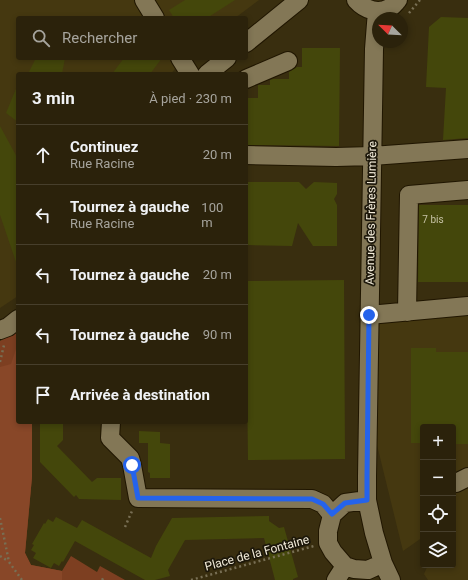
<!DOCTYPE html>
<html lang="fr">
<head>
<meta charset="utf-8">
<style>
	body { margin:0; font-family:Roboto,sans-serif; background:#372f19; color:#f1f3f6 }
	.controls { position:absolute; right:12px; bottom:12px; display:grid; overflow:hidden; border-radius:4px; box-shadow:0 2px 6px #0003 }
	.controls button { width:36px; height:36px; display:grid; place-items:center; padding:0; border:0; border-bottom:1px solid #473f2c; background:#2b220b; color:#f1f3f6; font:20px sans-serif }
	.compass { position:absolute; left:372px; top:12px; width:36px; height:36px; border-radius:50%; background:#2b220b; box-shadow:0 2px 6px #0003; rotate:294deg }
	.stop { position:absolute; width:12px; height:12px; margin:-9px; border:3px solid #2563eb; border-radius:50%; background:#fff }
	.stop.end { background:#2563eb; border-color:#fff; box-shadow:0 1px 4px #0008 }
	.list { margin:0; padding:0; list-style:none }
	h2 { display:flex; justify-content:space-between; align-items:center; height:52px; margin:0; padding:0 16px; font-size:17px }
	h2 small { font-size:13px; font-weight:400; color:#a6a49d }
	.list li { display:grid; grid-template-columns:26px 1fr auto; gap:12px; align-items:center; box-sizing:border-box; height:60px; padding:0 16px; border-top:1px solid #473f2c }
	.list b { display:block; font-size:15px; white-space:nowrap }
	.list p { margin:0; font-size:13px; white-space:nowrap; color:#a6a49d }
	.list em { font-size:13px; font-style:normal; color:#a6a49d }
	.icon { flex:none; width:22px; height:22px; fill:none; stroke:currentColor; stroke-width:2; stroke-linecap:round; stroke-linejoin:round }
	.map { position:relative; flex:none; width:468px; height:580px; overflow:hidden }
	.search { position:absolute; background:#2b220b; box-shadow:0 2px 6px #0003; left:16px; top:16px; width:232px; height:44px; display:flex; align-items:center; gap:10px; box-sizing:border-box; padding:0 14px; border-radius:4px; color:#a6a49d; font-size:15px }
	.panel { position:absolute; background:#2b220b; box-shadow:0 2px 6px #0003; left:16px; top:72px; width:232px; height:352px; border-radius:4px }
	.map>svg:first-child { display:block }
</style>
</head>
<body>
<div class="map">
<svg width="468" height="580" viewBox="0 0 468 580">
	<rect width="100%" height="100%" fill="#392e0f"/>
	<!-- built -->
	<path fill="#453810" d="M0 0H259L235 18H18V58H185L177 66 171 74H18V296L0 308Z
		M468 300V580H428L424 574 428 565H453V427H423V537L403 551 377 445 379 307Z"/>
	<!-- green -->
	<path fill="#7d3f21" d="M18 331V422H32V477L25 553 31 565 62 571 71 556 97 572 100 566 125 580H0V341Z"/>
	<!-- forest -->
	<path fill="#884728" d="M18 343V422H32V477L25 553 31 565 62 571V580H0V367L11 364Z"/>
	<!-- building -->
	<path fill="#44470b" d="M185 0H235L207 18H174L169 10Z
		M441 17 468 18V138L443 140 446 88 426 87 429 27Z
		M302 48H340L339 146 246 145V98H258V85H270V80L273 79H289V72L297 67H302Z
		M36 58H65L62 74H28Z
		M124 58H162L150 74H112Z
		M18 84V122L6 113Z
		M0 126 18 159V261L16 262 0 215Z
		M246 182H299L306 189 314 182 337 183V194L334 199 337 205V246H313L298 223 292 246 246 245Z
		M419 205H468V282H418Z
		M344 280 345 459 248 460 247 376H246V349H247V281Z
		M411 348H436V352H468V444H453V427H423V443H411Z
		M40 422H63V440L57 446 92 482 97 478H121V500L79 499 76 495 74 497 40 462Z
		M139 431 160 432V443L170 444V478H150V473L148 472V443H139Z
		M269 516V521L279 528 284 527 298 577 293 579V580H275L264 538 185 540 168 570 170 576 155 580H145L75 541 63 562 62 561 59 566 54 563 51 568 33 558 36 553 31 550 34 545 32 544 44 523 45 524 48 519 53 522 56 517 77 528 82 520 151 558 156 546 172 518Z"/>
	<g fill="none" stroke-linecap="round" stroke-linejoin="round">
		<!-- minor casing -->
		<g stroke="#201600" stroke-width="20">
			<path id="minor" d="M144 0 155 18
				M356 0C365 10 379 15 391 7 394 5 396 2 398 0
				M377 11 374 49 367 476V500L374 533 383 563 391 580
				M246 43 299 0
				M180 58 190 74
				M207 74 227 58
				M246 79 288 61
				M246 155 336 157 372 156 468 149
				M407 312 409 195 468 190
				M369 315 468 306
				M0 330 8 327 18 319
				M111 422 110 438 130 458 132 465 138 498 312 499 323 504 332 515
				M456 483 468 477
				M367 500 345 503 332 515 328 531V543L333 552 345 566 354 569 368 570 383 563
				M336 580 345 566"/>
		</g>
		<!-- path -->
		<path stroke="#786f54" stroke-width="2.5" stroke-dasharray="2 3" stroke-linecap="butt" d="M409 13 420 0
			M0 362 4 345
			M0 518 9 562 22 580
			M125 527 132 511
			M0 556 8 561
			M102 580 104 577
			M191 580 314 546"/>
		<!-- minor -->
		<use href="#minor" stroke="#837756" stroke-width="18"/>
	</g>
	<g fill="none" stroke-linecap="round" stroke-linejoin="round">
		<!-- route -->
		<path stroke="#2563eb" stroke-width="5" d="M132 465 138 498 312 499 323 504 332 514 345 503 367 500V476L369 315"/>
	</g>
	<g text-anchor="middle" stroke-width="3.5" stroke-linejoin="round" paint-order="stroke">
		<!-- number labels -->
		<g font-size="10" fill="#c7c3a6">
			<text x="433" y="223">7 bis</text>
		</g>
		<!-- street labels -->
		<g font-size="12" fill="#f3ecda" stroke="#1c170a">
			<text transform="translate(371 213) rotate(-89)" y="4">Avenue des Frères Lumière</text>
			<text transform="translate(257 553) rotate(-15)" y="4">Place de la Fontaine</text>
		</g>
	</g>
</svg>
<div class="controls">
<button>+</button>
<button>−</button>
<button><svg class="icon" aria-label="locate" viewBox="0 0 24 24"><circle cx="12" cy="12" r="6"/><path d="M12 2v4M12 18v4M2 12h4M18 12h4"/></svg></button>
<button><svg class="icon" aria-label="layers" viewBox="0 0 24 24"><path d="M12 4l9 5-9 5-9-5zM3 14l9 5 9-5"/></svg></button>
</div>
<svg class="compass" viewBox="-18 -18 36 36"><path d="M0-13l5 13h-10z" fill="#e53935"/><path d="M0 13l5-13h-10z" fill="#a6a49d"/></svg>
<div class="stop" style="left:132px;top:465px"></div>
<div class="stop end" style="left:369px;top:315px"></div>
<div class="search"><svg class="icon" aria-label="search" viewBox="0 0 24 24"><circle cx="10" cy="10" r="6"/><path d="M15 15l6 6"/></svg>Rechercher</div>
<section class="panel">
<h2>3 min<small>À pied · 230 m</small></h2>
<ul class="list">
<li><svg class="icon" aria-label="ahead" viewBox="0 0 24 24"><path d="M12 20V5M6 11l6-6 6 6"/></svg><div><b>Continuez</b><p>Rue Racine</p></div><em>20 m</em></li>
<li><svg class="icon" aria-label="left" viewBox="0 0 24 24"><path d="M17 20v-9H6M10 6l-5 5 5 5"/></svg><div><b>Tournez à gauche</b><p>Rue Racine</p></div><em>100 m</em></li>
<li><svg class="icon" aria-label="left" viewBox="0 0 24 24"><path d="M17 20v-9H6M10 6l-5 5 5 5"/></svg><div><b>Tournez à gauche</b></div><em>20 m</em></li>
<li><svg class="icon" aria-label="left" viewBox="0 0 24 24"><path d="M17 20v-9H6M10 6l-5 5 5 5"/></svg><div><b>Tournez à gauche</b></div><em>90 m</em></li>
<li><svg class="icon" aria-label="arrive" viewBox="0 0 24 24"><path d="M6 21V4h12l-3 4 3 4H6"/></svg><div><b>Arrivée à destination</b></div></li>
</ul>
</section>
</div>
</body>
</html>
